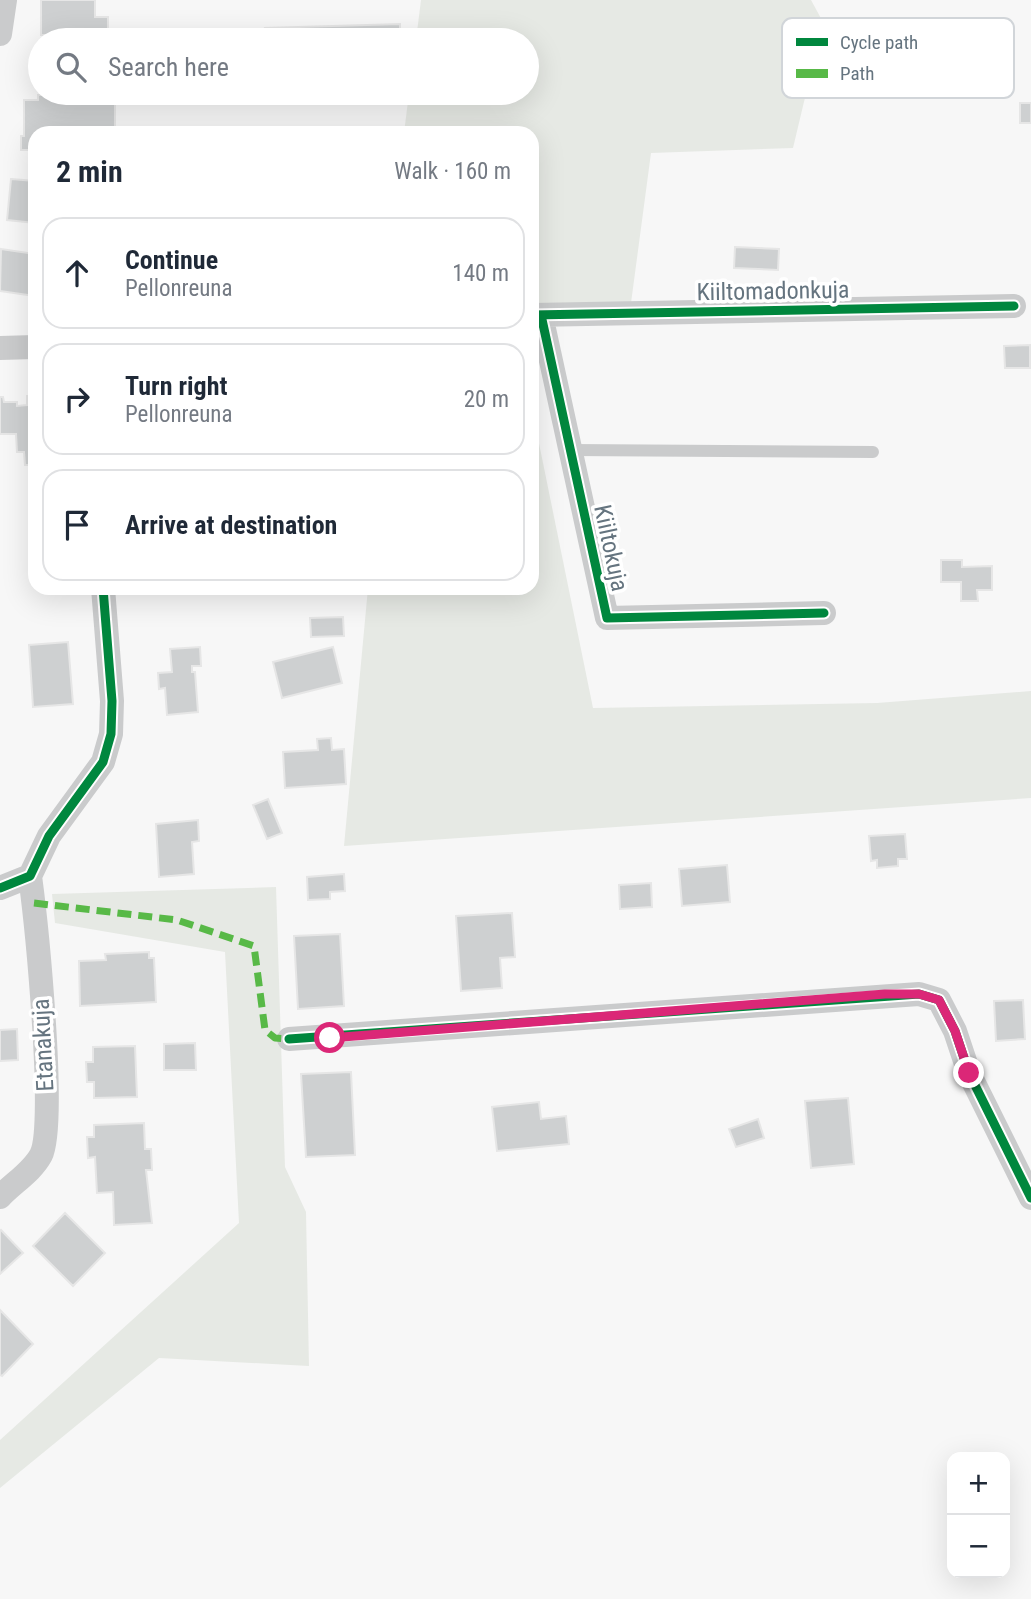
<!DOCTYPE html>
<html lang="en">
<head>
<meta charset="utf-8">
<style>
	body { margin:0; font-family:"Roboto Condensed",sans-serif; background:#f2f2f3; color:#1f2937 }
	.controls { position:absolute; right:21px; bottom:21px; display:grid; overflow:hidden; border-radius:14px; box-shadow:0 7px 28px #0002 }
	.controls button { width:63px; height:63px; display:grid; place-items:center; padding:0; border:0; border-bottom:2px solid #e0e1e3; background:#fff; color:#1f2937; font:35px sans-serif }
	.stop { position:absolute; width:21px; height:21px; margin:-16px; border:5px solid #db2777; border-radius:50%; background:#fff }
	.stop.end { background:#db2777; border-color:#fff; box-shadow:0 2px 7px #0008 }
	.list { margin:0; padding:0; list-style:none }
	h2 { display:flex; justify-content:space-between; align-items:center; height:91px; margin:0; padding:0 28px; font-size:30px }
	h2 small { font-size:23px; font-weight:400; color:#747a83 }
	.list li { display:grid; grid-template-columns:46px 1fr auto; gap:21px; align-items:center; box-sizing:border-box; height:112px; margin:0 14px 14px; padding:0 14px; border:2px solid #e0e1e3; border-radius:21px }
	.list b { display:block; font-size:26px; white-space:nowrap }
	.list p { margin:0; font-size:23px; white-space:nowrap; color:#747a83 }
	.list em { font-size:23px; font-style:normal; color:#747a83 }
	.icon { flex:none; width:38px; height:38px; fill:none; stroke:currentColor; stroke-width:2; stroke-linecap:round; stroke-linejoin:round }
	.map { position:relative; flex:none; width:1031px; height:1599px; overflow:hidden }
	.search { position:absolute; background:#fff; box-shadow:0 7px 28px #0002; left:28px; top:28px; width:511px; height:77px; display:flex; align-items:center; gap:18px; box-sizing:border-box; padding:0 24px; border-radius:38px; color:#747a83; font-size:26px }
	.panel { position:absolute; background:#fff; box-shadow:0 7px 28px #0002; left:28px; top:126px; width:511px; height:469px; border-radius:21px }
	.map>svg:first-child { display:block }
</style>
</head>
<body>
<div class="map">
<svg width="1031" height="1599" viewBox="0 0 1031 1599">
	<rect width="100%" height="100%" fill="#f7f7f7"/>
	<!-- green -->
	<path fill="#e6e9e4" d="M421 0H811L823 22 793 148 651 153 631 303 532 306V133H404L409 93H527V40H416Z
		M532 409 593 708 877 703 1031 691V798L344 846 368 588H532Z
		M276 887 285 1167 306 1212 309 1366 159 1358 0 1488V1440L239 1223 225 952 55 923 52 894Z"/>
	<!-- building -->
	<path fill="#ced0d1" stroke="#e6e6e6" stroke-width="2" d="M41 0H95V17H108V40H55V35H41Z
		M400 24V40H253V36L266 35 265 28Z
		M185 32 186 38 212 37V40H144V33Z
		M38 95H99V99H115V133H35V150H21V136H24V100H38Z
		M1020 103H1031V123H1020Z
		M11 179 35 181V223L7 220Z
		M735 247 779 249 778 270 734 268Z
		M1 249 35 254V296L0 291Z
		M1030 345V368H1005L1004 346Z
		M27 396H35V465H25L24 452H17L16 434H0V397H3L4 402H17V406L27 405Z
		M941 560H962V567L992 566V590H977L978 601H961V582H941Z
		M343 617 344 636 311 637 310 618Z
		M68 642 73 704 33 707 29 645Z
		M200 647 201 666H192V672H195L198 712 167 715 165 688 159 689 158 673 172 672 170 649Z
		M333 647 342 683 282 698 273 662Z
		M331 738 332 750 344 749 346 784 285 788 283 752 318 750 317 739Z
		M268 799 282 833 267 839 253 805Z
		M198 820 199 841 192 842 194 874 159 877 156 824Z
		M905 834 907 859H898V866L877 868V860L871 861 869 836Z
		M727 865 730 902 682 906 679 869Z
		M344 874 345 891 330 892V899L308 900 307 877Z
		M651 883 652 907 620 909 619 885Z
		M512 913 515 957 500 958 502 988 461 991 456 916Z
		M340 934 344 1006 298 1009 294 936Z
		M149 952V958H154L156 1002 80 1006 79 961 106 960 105 954Z
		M1023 1000 1025 1039 996 1041 994 1001Z
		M17 1029 18 1060 0 1061V1030Z
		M195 1043 196 1070H164V1044Z
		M135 1046 137 1097 94 1098V1082H87L86 1062H93V1047Z
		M351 1072 355 1155 306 1157 301 1074Z
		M848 1098 854 1164 811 1168 805 1101Z
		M539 1102 541 1119 566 1116 569 1144 497 1151 492 1107Z
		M758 1119 764 1138 736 1147 729 1129Z
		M144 1123 145 1149H151L152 1170H146L152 1223 114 1225 113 1192 97 1193 95 1157 88 1158 87 1137H94V1125Z
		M65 1213 105 1253 73 1286 33 1246Z
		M1 1230 23 1253 0 1274V1231Z
		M0 1310 33 1344 2 1376 0 1375Z"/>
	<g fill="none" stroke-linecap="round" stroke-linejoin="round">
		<!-- lane -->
		<path stroke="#cacbcc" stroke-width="12" d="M570 450 873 452"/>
		<!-- street -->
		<path stroke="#cacbcc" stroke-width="24" d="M0 34 5 0
			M532 315 1014 306
			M541 315 607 618 824 613
			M0 348 35 347
			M0 888 30 876 49 836 103 762 111 734 112 701 103 588
			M289 1039 919 994 939 1000 955 1031 969 1073 1031 1198
			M0 1197C13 1183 32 1172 41 1155 57 1124 36 920 30 876"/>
		<!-- quiet -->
		<path stroke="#58b947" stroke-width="7" stroke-dasharray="14 7" stroke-linecap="butt" d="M34 903 177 920 254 946 265 1030 275 1038 289 1039"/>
		<!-- cycleway casing -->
		<g stroke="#fff" stroke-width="13">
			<path id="cycleway" d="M532 315 1014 306
				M541 315 607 618 824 613
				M0 888 30 876 49 836 103 762 111 734 112 701 103 588
				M289 1039 919 994 939 1000 955 1031 969 1073 1031 1198"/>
		</g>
		<!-- cycleway -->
		<use href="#cycleway" stroke="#00873e" stroke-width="9"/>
	</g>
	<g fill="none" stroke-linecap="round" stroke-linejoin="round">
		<!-- route -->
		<path stroke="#db2777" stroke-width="9" d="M330 1038 885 994H919L939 1000 955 1031 969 1073"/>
	</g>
	<g text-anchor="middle" stroke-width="7" stroke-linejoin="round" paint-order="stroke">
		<!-- street labels -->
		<g font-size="24" fill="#65747f" stroke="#fff">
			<text transform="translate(773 291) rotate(-1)" y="8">Kiiltomadonkuja</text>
			<text transform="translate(611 548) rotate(78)" y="8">Kiiltokuja</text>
			<text transform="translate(43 1045) rotate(-93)" y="8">Etanakuja</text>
		</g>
	</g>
	<!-- legend -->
	<rect x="782" y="18" width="232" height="80" rx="10" fill="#fff" stroke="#d1d5d9" stroke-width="2"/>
	<rect x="796" y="38" width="32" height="8" fill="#00873e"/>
	<rect x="796" y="69" width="32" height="9" fill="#58b947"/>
	<g font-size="19" fill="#65747f">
		<text x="840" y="49">Cycle path</text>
		<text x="840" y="80">Path</text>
	</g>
</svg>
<div class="controls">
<button>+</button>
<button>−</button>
</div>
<div class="stop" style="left:330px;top:1038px"></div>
<div class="stop end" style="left:969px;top:1073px"></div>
<div class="search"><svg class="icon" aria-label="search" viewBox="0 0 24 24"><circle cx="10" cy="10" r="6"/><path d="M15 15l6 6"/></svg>Search here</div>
<section class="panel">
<h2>2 min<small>Walk · 160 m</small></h2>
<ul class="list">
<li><svg class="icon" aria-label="ahead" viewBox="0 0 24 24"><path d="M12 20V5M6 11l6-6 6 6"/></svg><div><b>Continue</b><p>Pellonreuna</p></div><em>140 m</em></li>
<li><svg class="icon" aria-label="right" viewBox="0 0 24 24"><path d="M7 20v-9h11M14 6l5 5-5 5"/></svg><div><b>Turn right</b><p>Pellonreuna</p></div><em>20 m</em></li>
<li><svg class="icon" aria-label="arrive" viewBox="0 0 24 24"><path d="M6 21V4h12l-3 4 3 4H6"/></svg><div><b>Arrive at destination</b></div></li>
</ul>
</section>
</div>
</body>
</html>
